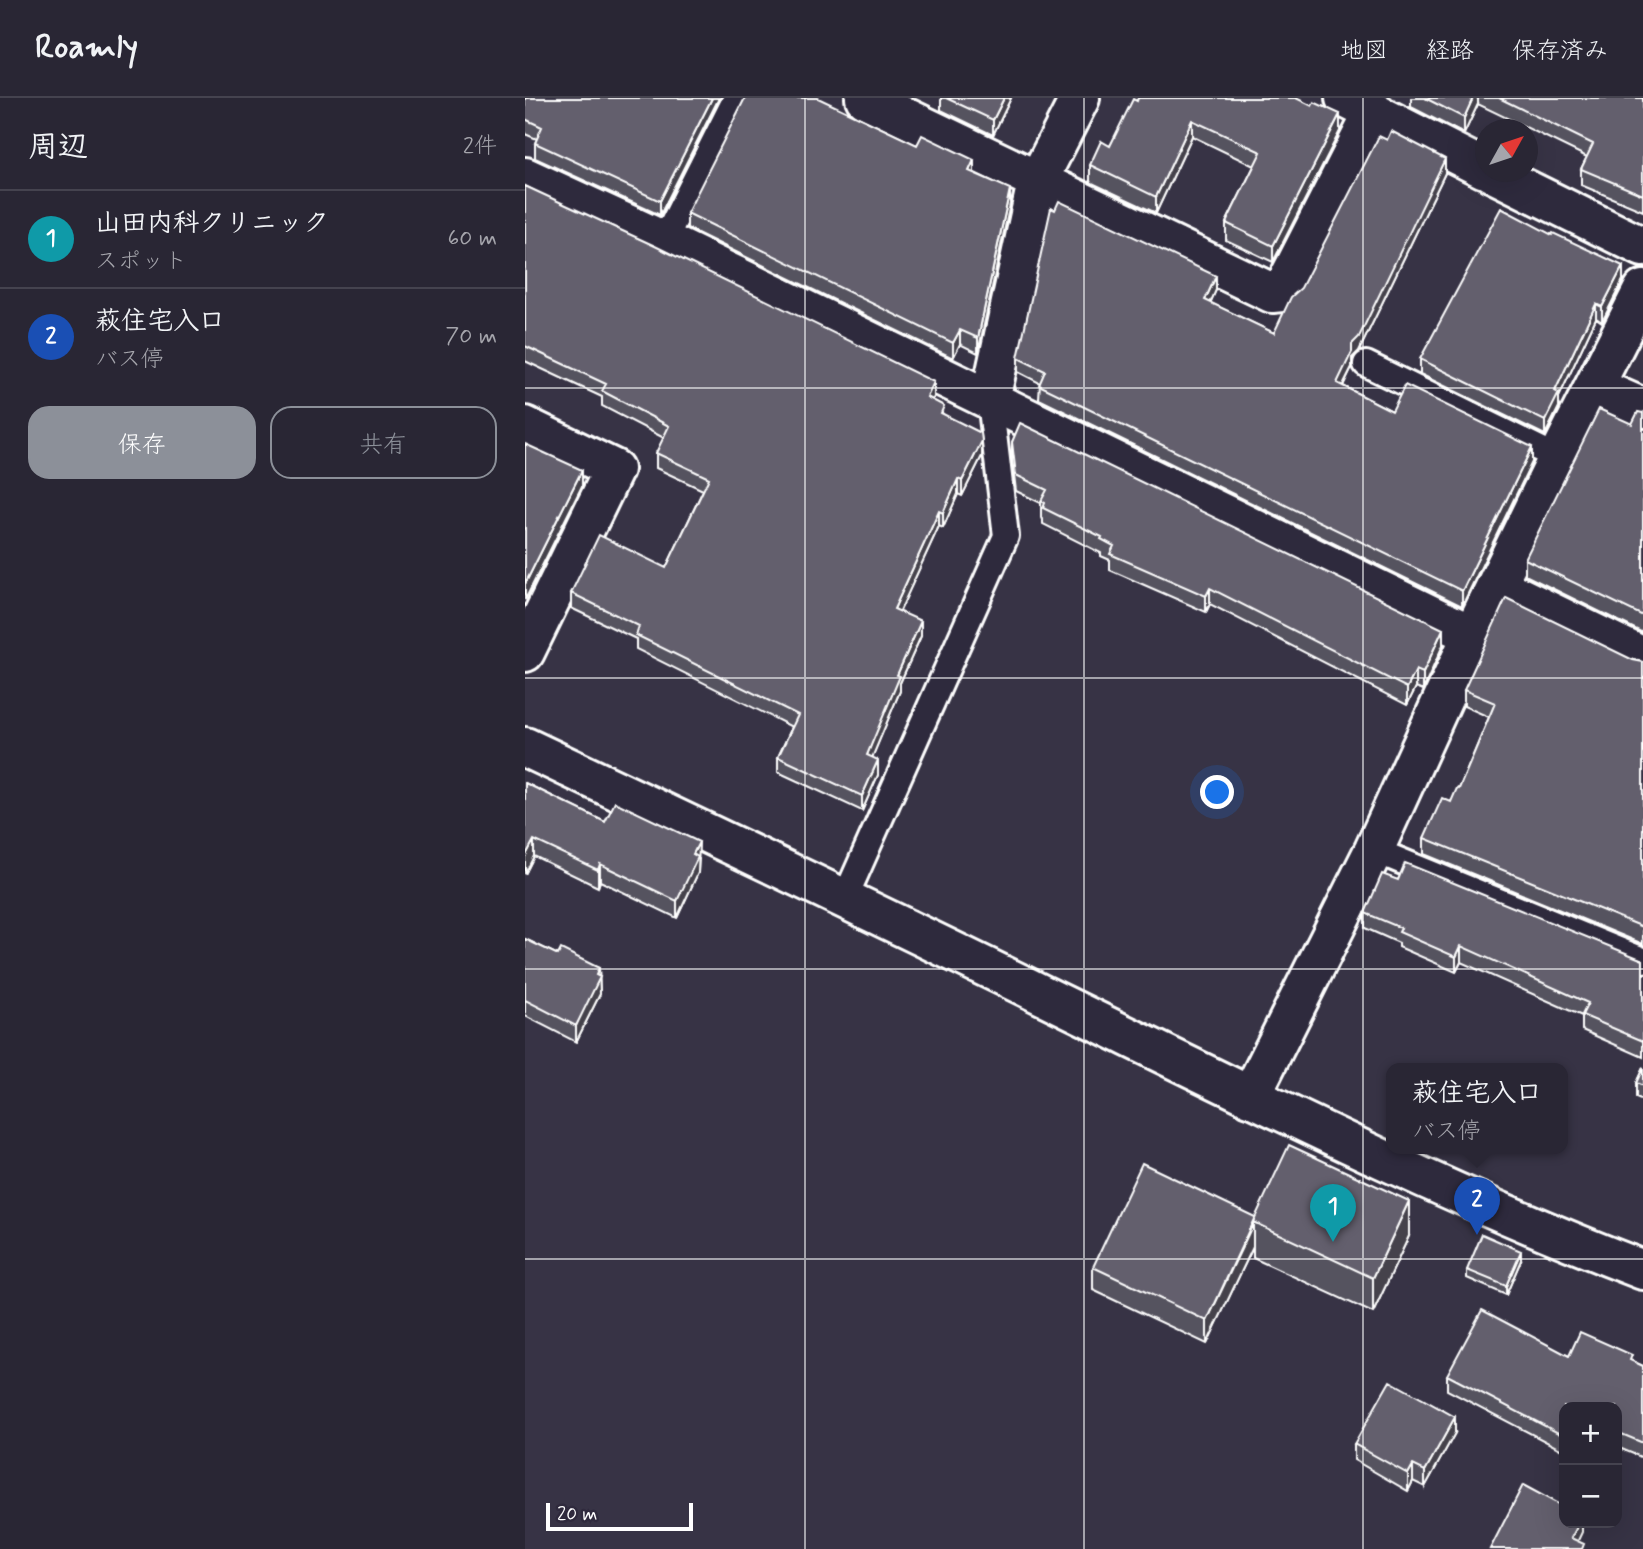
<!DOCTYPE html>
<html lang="ja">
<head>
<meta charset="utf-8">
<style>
	body { margin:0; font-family:Mynerve,"Klee One",sans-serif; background:#312e3c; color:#f1f3f6 }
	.controls { position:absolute; right:21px; bottom:21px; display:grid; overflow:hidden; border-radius:14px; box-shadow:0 7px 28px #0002 }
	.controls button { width:63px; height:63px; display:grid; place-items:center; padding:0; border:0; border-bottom:2px solid #45434f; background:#292634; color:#f1f3f6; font:35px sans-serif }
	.compass { position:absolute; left:950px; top:21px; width:63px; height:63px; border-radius:50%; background:#292634; box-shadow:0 7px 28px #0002; rotate:50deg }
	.scale { position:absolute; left:21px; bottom:18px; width:147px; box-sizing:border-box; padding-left:7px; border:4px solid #fff; border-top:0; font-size:19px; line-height:24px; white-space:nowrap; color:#fff; -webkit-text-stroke:5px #2f2a3d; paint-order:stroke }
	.you { position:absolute; left:693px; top:695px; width:24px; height:24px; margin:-18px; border:5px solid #fff; border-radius:50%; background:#1a73e8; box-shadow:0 0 0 10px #1a73e833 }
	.badge { display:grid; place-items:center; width:46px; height:46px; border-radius:50%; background:#8c9099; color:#fff; font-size:23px; font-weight:700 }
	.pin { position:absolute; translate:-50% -58px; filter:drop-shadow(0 2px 4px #0008) }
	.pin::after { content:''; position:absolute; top:37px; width:24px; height:21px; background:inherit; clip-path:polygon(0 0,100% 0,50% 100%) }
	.popup { position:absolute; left:861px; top:965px; width:182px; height:91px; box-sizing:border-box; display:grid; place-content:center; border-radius:14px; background:#292634; filter:drop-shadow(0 2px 5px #0005); font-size:23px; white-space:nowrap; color:#a5a5ac }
	.popup b { font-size:26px; color:#f1f3f6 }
	.popup::after { content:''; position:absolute; left:50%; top:100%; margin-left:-14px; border:14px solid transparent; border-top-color:#292634 }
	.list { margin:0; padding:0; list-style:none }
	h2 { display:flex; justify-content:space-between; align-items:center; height:91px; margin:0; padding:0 28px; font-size:30px }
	h2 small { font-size:23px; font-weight:400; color:#a5a5ac }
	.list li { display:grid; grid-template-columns:46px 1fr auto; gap:21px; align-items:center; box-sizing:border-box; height:98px; padding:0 28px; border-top:2px solid #45434f }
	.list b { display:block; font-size:26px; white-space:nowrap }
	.list p { margin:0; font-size:23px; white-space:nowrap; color:#a5a5ac }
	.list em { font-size:23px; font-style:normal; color:#a5a5ac }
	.actions { display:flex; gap:14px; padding:21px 28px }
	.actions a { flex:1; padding:16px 0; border:2px solid #8c9099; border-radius:21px; text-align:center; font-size:24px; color:#8c9099 }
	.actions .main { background:#8c9099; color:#fff }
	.map { position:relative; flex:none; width:1118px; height:1451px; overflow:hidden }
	header { display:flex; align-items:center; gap:42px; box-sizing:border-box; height:98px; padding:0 35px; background:#292634; border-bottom:2px solid #45434f }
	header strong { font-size:33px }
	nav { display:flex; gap:38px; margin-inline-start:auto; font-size:24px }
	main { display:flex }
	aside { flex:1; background:#292634 }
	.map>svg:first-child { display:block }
</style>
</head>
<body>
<header>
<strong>Roamly</strong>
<nav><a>地図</a><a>経路</a><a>保存済み</a></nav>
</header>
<main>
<aside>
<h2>周辺<small>2件</small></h2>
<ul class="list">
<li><span class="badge" style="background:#0f9aa8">1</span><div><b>山田内科クリニック</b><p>スポット</p></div><em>60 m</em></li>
<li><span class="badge" style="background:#1a4fb4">2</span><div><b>萩住宅入口</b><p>バス停</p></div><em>70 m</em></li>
</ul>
<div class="actions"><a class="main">保存</a><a>共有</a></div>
</aside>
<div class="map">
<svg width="1118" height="1451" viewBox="0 0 1118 1451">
	<rect width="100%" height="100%" fill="#373345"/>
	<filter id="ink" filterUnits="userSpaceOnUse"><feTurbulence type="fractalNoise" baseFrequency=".0143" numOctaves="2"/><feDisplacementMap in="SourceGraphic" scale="14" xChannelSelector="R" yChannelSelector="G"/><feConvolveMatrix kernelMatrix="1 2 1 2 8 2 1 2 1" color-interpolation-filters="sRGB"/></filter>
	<g filter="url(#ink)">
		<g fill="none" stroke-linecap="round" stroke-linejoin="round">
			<!-- service casing -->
			<g stroke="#fff" stroke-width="30">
				<path id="service" d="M139 143 211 0
					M841 266 1033 360
					M849 752 1118 862
					M320 800 481 438 465 302"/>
			</g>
			<!-- minor casing -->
			<g stroke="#fff" stroke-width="44">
				<path id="minor" d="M340 0 747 195 757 194 849 14
					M820 0 960 71
					M966 74 1118 149
					M0 79 139 143 947 537
					M1070 289 1118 310
					M465 302 512 84 555 0
					M0 328 89 371 0 554
					M972 488 1118 559
					M725 999 849 752 947 537 1033 360 1118 192"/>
			</g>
			<!-- tertiary casing -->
			<g stroke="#fff" stroke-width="44">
				<path id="tertiary" d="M0 649C178 733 355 817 532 904 725 998 917 1095 1118 1172"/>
			</g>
			<!-- service -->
			<use href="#service" stroke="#2f2a3d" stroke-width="24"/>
			<!-- minor -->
			<use href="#minor" stroke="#2f2a3d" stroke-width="38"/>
			<!-- tertiary -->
			<use href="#tertiary" stroke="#2f2a3d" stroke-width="38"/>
		</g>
		<!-- wall -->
		<path fill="#55525e" stroke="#fff" stroke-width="2" d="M0 0H194L135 117 10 60V45L12 41 0 36Z
			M416 0H486L468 37 416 12Z
			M886 0H1118V113L1056 87V71L1062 59 953 6 939 36 886 9Z
			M612 3 815 33 748 164 701 142V125L729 68 667 38 631 115 565 84V67L585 48Z
			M449 75 485 106 453 255 435 246 428 260 162 130V115Z
			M920 75 834 253 827 260V269L818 288 867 313 1007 364 937 508 514 301 515 285 493 274V260L691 192 685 205 749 235Z
			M0 88 409 299 407 302 419 317 457 358 437 398 433 396 418 430 414 428 374 514 396 538 375 585V593L347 659 353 677 337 713 253 674V659L267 629 111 551V541L46 510V495L141 470 178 392 131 370V355L139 340 77 308V299L0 263Z
			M1098 182 1077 224 1071 220 1034 299V309L1020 337 895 276V261Z
			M1118 315V535L1000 477V461L1107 326Z
			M487 344 918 547 898 592 891 589 882 607 685 506 681 514 585 472V462L576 458V455L518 426V421L516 420V405L491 393 487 360Z
			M1108 562 1118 564V846L899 756V740L926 704 934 691 964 619 939 608V592Z
			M0 685 80 724 174 761 173 775 152 820 75 783 73 789 9 758 0 776Z
			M873 782 1118 862V959L1057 932V918L936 864 931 874 874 849V845L840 830V815Z
			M0 841 33 857 74 870 75 896 51 944 0 918Z
			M1118 970V1003L1111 1000V985Z
			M730 1119 884 1138 848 1215 728 1160V1149L682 1246 568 1192V1169Z
			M996 1162 981 1197 942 1180V1172Z
			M1044 1258 1107 1263 1118 1268V1360L1092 1349V1309H1039V1353L922 1292V1277Z
			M930 1335 900 1389 888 1383 883 1393 829 1362V1346Z"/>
		<!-- shaded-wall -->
		<path fill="#45424c" stroke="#fff" stroke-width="2" d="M187 0H194L135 117V103Z
			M479 0H486L468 37V22Z
			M948 0H953V6L939 36V20Z
			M815 16V33L748 164V148Z
			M667 22V38L631 115V99Z
			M920 61V75L834 253 827 260V269L812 299V285L827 246Z
			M449 62V77L444 73Z
			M485 91V106L453 255V240Z
			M1098 168V182L1077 224V209Z
			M691 178V192L680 217V202Z
			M1071 206V220L1034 299V309L1020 337V323L1030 293Z
			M435 232V246L428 260V245Z
			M409 284V299L402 314V299Z
			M457 343V358L437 398V383Z
			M1007 349V364L937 508V493Z
			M57 372V388L0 502V486Z
			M433 381V396L418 430V415Z
			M414 413V428L369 526V511Z
			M685 490V506L681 514V498Z
			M396 523V538L375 585V593L342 672V657L372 577Z
			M918 531V547L898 592V575Z
			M891 572V589L882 607V590Z
			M353 662V677L337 713V698Z
			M9 742V758L0 776V759Z
			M174 744 173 775 152 820V803L168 756Z
			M75 766V783L73 789V772Z
			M936 848V864L931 874V859Z
			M74 870 75 896 51 944V928Z
			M884 1103V1138L848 1215V1180Z
			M728 1126V1149L682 1246V1223Z
			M996 1153V1162L981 1197V1188Z
			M930 1319V1335L900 1389V1373Z
			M888 1367V1383L883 1393V1376Z
			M1054 1425H1057V1434L1049 1451 1046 1440Z"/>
		<!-- building -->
		<path fill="#635f6d" stroke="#fff" stroke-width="2" d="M0 0H187L135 103 10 45 17 29 0 21Z
			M220 0H293L392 47 397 37 449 62 444 73 485 91 453 240 435 232 428 245 162 115Z
			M421 0H479L468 22Z
			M613 0H771L787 8 789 4 815 16 748 148 701 125 736 54 667 22 631 99 565 67 576 43 585 48 608 1 612 3Z
			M900 0H948L939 20Z
			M974 0H1118V97L1056 71 1068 46Z
			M866 33 920 61 834 239 827 246V254L812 285 867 313 880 287 1007 349 937 493 514 287 520 273 493 260 526 110 530 112 534 103 691 178 680 202 749 235 766 199 776 190 854 38 862 42Z
			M0 88 130 148 409 284 402 299 419 308 416 315 456 335 457 343 437 383 433 381 418 415 414 413 369 511 396 523 372 577 375 578 342 657 353 662 337 698 253 659 273 617 111 537 114 528 46 495 74 437 141 470 184 380 131 355 144 328 77 293 81 286 0 248Z
			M976 110 1027 137 1028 135 1098 168 1077 209 1071 206 1030 293 1034 295 1020 323 895 261Z
			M1074 311 1107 326 1113 314 1118 315V518L1000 461Z
			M495 325 918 531 898 575 891 572 882 590 685 490 681 498 585 456 589 448 576 441 577 439 518 410 520 405 516 403 522 392 491 377 487 344Z
			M0 346 57 372 0 486Z
			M981 500 1108 562 1118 564V829L899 740 917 700 926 704 932 690 934 691 970 605 939 592Z
			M0 685 80 724 90 704 174 744 168 756 173 759 152 803 75 766 73 772 9 742 0 759Z
			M880 765 1118 862V943L1057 917 1063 905 936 848 931 859 874 834 876 830 840 815 857 776 873 782Z
			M0 841 33 857 36 851 74 870 71 877 75 879 51 928 0 902Z
			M1118 970V988L1111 985Z
			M764 1047 884 1103 848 1180 728 1124Z
			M617 1065 730 1119 682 1223 568 1169Z
			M957 1136 996 1153 981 1188 942 1172Z
			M957 1212 1044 1258 1055 1234 1107 1257 1105 1262 1118 1268V1345L1092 1334V1309H1039V1338L922 1277Z
			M865 1283 930 1319 900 1373 888 1367 883 1376 829 1346Z
			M998 1387 1039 1409V1425H1054L1046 1440 1059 1446 1057 1451H965Z"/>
	</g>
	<!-- grid -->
	<path fill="none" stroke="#fff" stroke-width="2" stroke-opacity="0.55" d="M280 0V1451M559 0V1451M838 0V1451M0 290H1118M0 580H1118M0 871H1118M0 1161H1118"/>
</svg>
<div class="controls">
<button>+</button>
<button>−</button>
</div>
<svg class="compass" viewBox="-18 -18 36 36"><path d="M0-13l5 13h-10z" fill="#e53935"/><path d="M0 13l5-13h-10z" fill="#a5a5ac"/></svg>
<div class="scale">20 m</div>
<div class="you"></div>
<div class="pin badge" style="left:808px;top:1144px;background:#0f9aa8">1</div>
<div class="pin badge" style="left:952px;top:1137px;background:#1a4fb4">2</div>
<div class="popup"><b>萩住宅入口</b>バス停</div>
</div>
</main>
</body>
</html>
